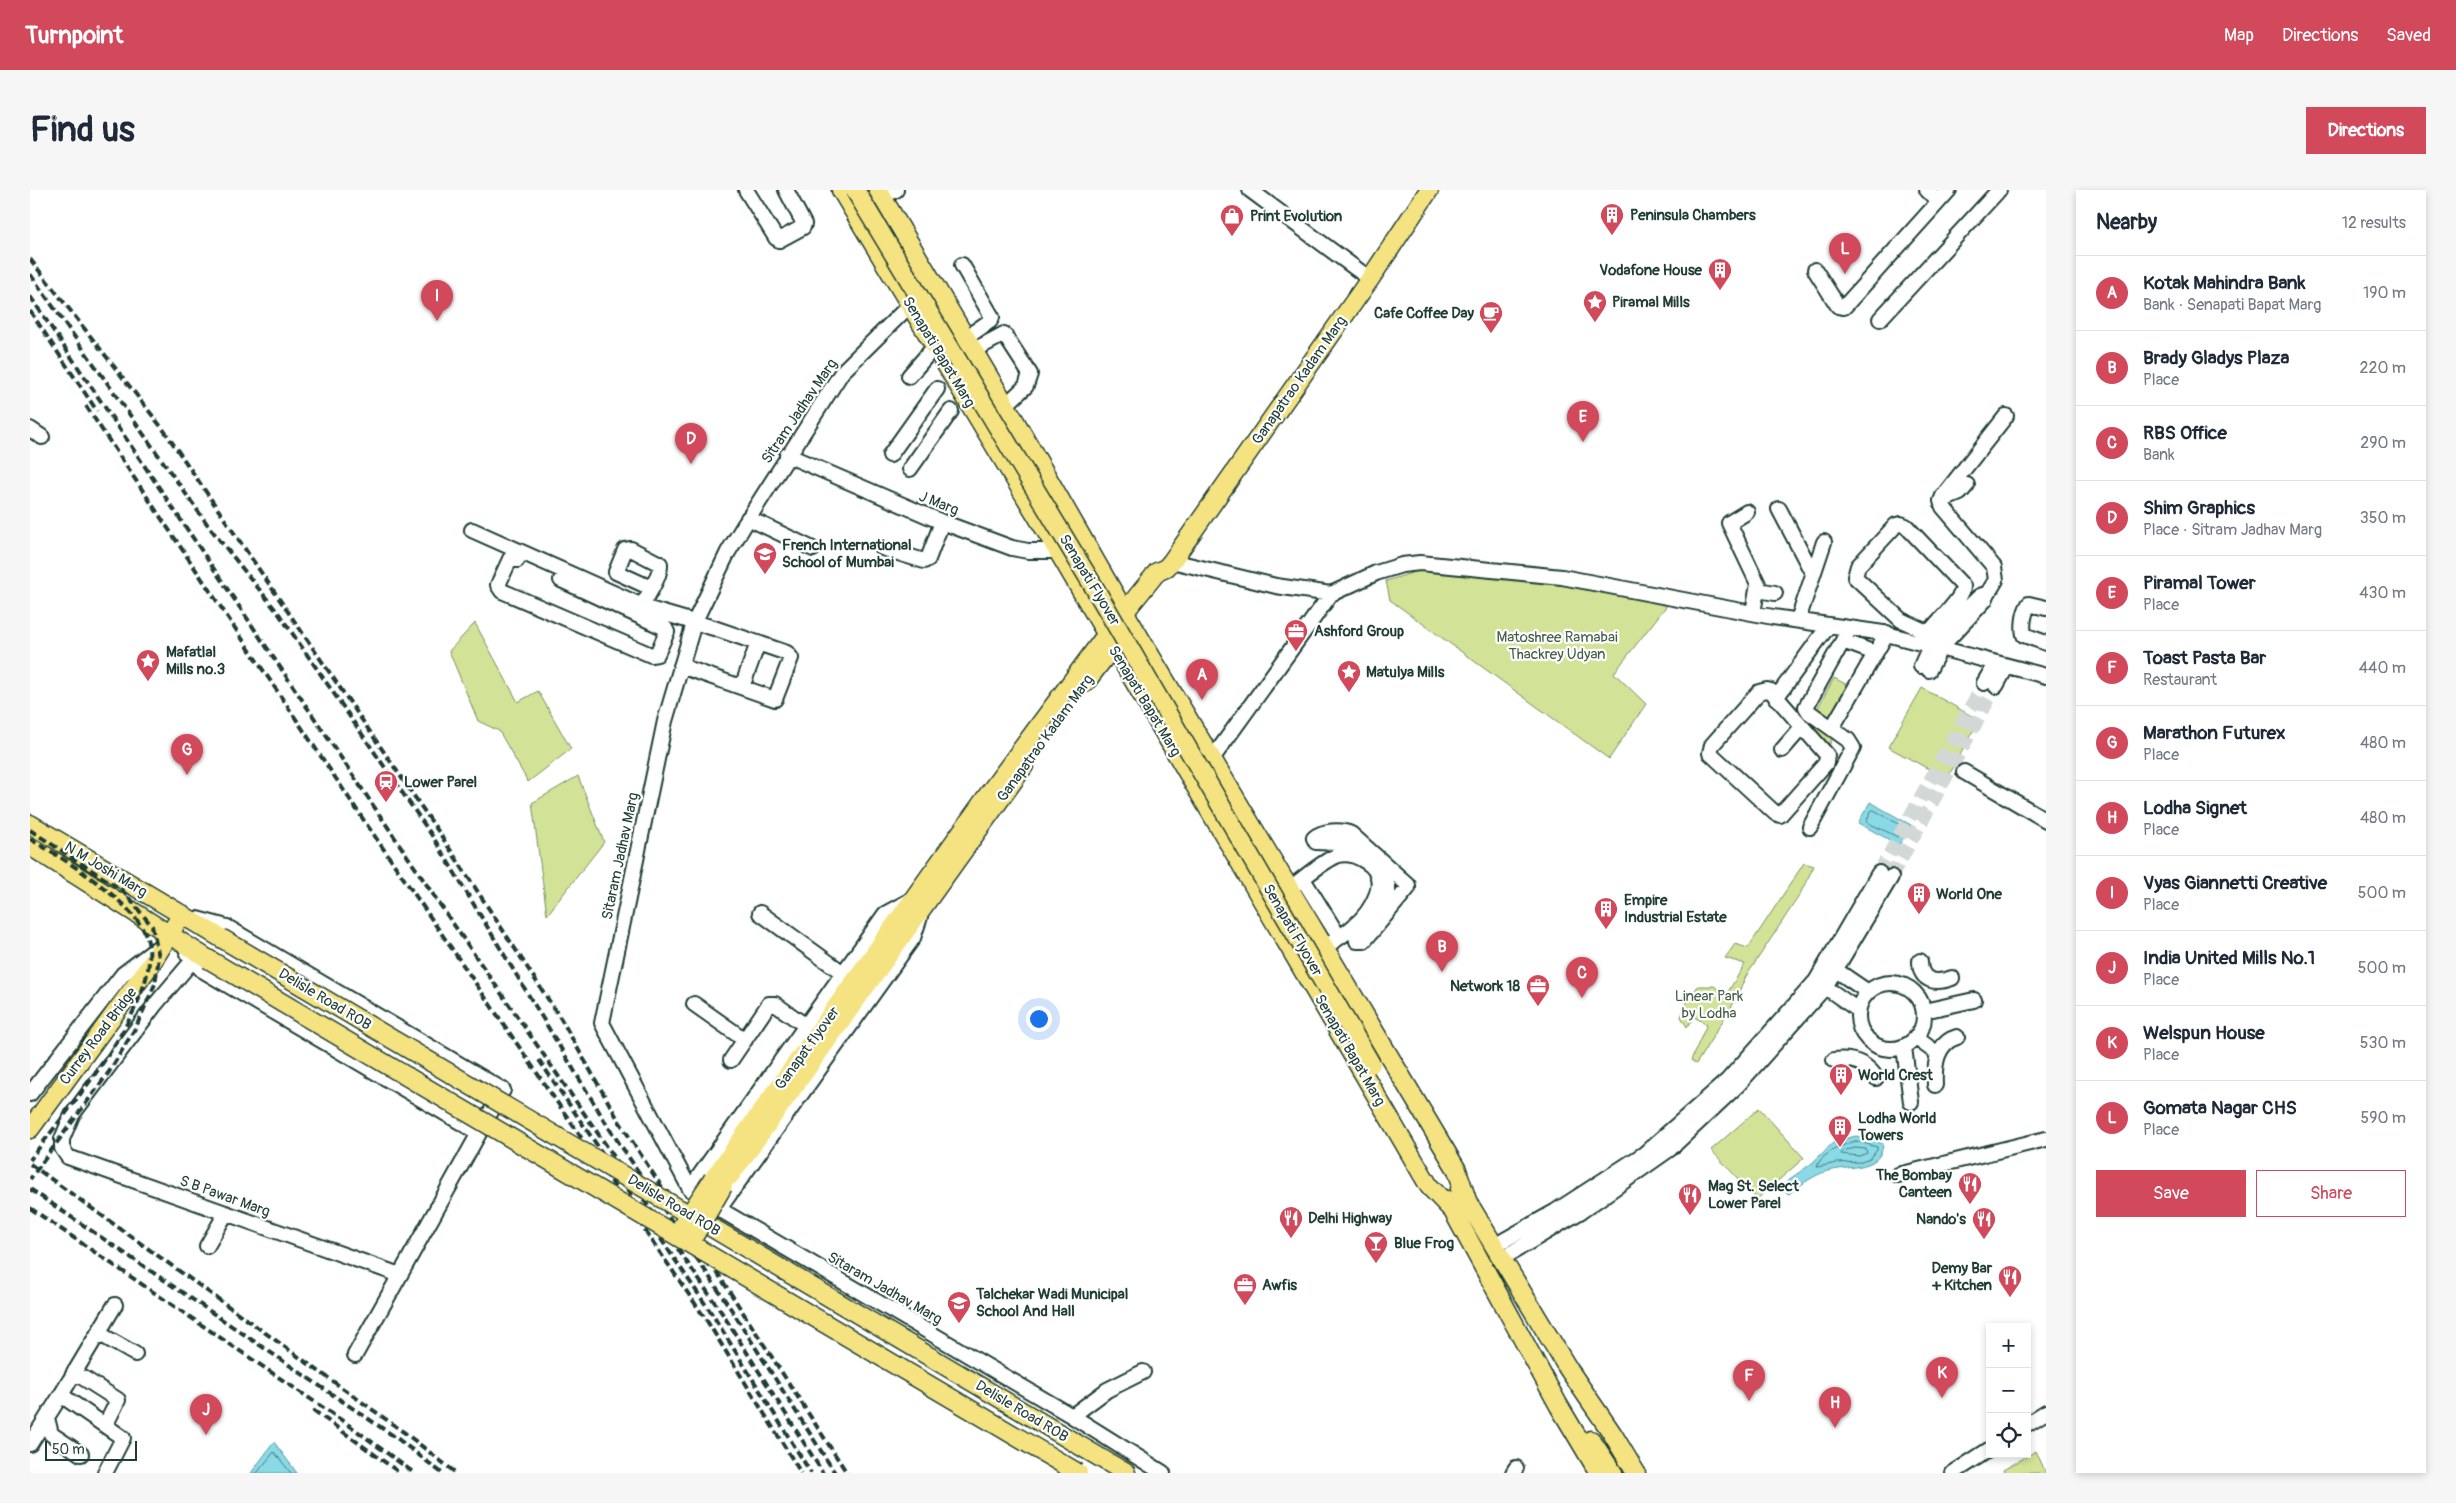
<!DOCTYPE html>
<html lang="en">
<head>
<meta charset="utf-8">
<style>
	body { margin:0; font-family:Pangolin,sans-serif; background:#f6f6f7; color:#1f2937 }
	.controls { position:absolute; right:15px; bottom:15px; display:grid; overflow:hidden; border-radius:0px; box-shadow:0 2px 8px #0003 }
	.controls button { width:45px; height:45px; display:grid; place-items:center; padding:0; border:0; border-bottom:1px solid #e0e1e3; background:#fff; color:#1f2937; font:25px sans-serif }
	.scale { position:absolute; left:15px; bottom:12px; width:92px; box-sizing:border-box; padding-left:5px; border:2px solid #1f3d34; border-top:0; font-size:14px; line-height:18px; white-space:nowrap; color:#1f3d34; -webkit-text-stroke:4px #fff; paint-order:stroke }
	.you { position:absolute; left:1008px; top:828px; width:18px; height:18px; margin:-12px; border:4px solid #fff; border-radius:50%; background:#1a73e8; box-shadow:0 0 0 8px #1a73e833 }
	.badge { display:grid; place-items:center; width:32px; height:32px; border-radius:50%; background:#d1495b; color:#fff; font-size:16px; font-weight:700 }
	.pin { position:absolute; translate:-50% -41px; filter:drop-shadow(0 1px 2px #0008) }
	.pin::after { content:''; position:absolute; top:26px; width:18px; height:15px; background:inherit; clip-path:polygon(0 0,100% 0,50% 100%) }
	.list { margin:0; padding:0; list-style:none }
	h2 { display:flex; justify-content:space-between; align-items:center; height:65px; margin:0; padding:0 20px; font-size:21px }
	h2 small { font-size:16px; font-weight:400; color:#747a83 }
	.list li { display:grid; grid-template-columns:32px 1fr auto; gap:15px; align-items:center; box-sizing:border-box; height:75px; padding:0 20px; border-top:1px solid #e0e1e3 }
	.list b { display:block; font-size:19px; white-space:nowrap }
	.list p { margin:0; font-size:16px; white-space:nowrap; color:#747a83 }
	.list em { font-size:16px; font-style:normal; color:#747a83 }
	.actions { display:flex; gap:10px; padding:15px 20px }
	.actions a { flex:1; padding:11px 0; border:1px solid #d1495b; border-radius:0px; text-align:center; font-size:18px; color:#d1495b }
	.actions .main { background:#d1495b; color:#fff }
	.icon { flex:none; width:28px; height:28px; fill:none; stroke:currentColor; stroke-width:2; stroke-linecap:round; stroke-linejoin:round }
	.map { position:relative; flex:none; width:2016px; height:1283px; overflow:hidden; border-radius:0px }
	header { display:flex; align-items:center; gap:30px; box-sizing:border-box; height:70px; padding:0 25px; background:#d1495b; color:#fff }
	header strong { font-size:24px }
	nav { display:flex; gap:28px; margin-inline-start:auto; font-size:18px }
	.intro { display:flex; align-items:center; justify-content:space-between; box-sizing:border-box; height:120px; padding:0 30px }
	h1 { margin:0; font-size:35px }
	.button { padding:12px 22px; border-radius:0px; background:#d1495b; color:#fff; font-size:18px; font-weight:700 }
	main { display:flex; gap:30px; padding:0 30px }
	aside { flex:1; background:#fff; border-radius:0px; box-shadow:0 2px 8px #0003 }
	.map>svg:first-child { display:block }
</style>
</head>
<body>
<header>
<strong>Turnpoint</strong>
<nav><a>Map</a><a>Directions</a><a>Saved</a></nav>
</header>
<div class="intro"><h1>Find us</h1><a class="button">Directions</a></div>
<main>
<div class="map">
<svg width="2016" height="1283" viewBox="0 0 2016 1283">
	<rect width="100%" height="100%" fill="#fff"/>
	<filter id="ink" filterUnits="userSpaceOnUse"><feTurbulence type="fractalNoise" baseFrequency=".02" numOctaves="2"/><feDisplacementMap in="SourceGraphic" scale="10" xChannelSelector="R" yChannelSelector="G"/><feConvolveMatrix kernelMatrix="1 2 1 2 8 2 1 2 1" color-interpolation-filters="sRGB"/></filter>
	<g filter="url(#ink)">
		<!-- green -->
		<path fill="#d2e296" stroke="#789065" d="M1391 380 1460 381 1638 414 1584 483 1616 514 1579 569 1360 410 1356 391Z
			M445 433 488 512 508 501 541 559 498 592 469 541 448 531 419 461Z
			M1804 488 1829 501 1798 557 1774 543Z
			M1892 498 1949 530 1917 589 1858 557Z
			M548 586 574 652 517 725 502 613Z
			M1774 673 1784 676 1769 706 1715 788 1705 811 1666 874 1661 870 1677 834 1664 827 1657 837 1651 827 1657 812 1668 796H1684L1696 805 1715 774 1695 768 1705 754 1718 758Z
			M1729 918 1774 968 1727 1009 1681 960Z
			M2006 1261 2016 1283H1974L1973 1280Z"/>
		<!-- water -->
		<path fill="#89d9e6" stroke="#5f9b9f" d="M1840 612 1881 635 1869 655 1828 633Z
			M1826 946 1842 949 1853 954C1851 984 1812 974 1792 983 1780 988 1769 996 1759 1004L1753 1001 1751 995 1781 974 1805 951Z
			M244 1252 267 1283H221Z"/>
		<g fill="none" stroke-linecap="round" stroke-linejoin="round">
			<!-- shore -->
			<path stroke="#497b7b" stroke-width="1" d="M1844 620 1872 636 1868 647 1836 632 1841 621Z
				M1826 951 1847 957V960L1840 969 1831 972 1807 973 1787 977C1790 964 1814 954 1826 951Z
				M1826 958 1836 959 1837 963 1829 966 1811 964 1813 961Z
				M227 1283 244 1262 261 1283"/>
			<!-- minor-tunnel -->
			<path stroke="#d2d8d6" stroke-width="14" stroke-dasharray="14 7" stroke-linecap="butt" d="M1849 683 1954 493
				M1861 687 1966 496"/>
			<!-- minor casing -->
			<g stroke="#1f3d34" stroke-width="18">
				<path id="minor" d="M716 0 746 48 749 50 773 37 774 34 756 0
					M858 0 862 2 866 0
					M1220 0 1340 89
					M1897 0 1908 11
					M932 75 962 127 960 131 937 147
					M1785 80 1808 116 1814 117 1919 0
					M887 108 812 182 715 334 698 362 664 433 635 531 572 833 660 999 689 1019 1042 1226 1133 1283
					M1850 129 1969 0
					M950 157 974 144 1000 184 996 196 976 215
					M879 186 905 156
					M0 239 12 247
					M757 265 912 332 982 358 998 361H1028L1034 357
					M860 265 907 199
					M880 279 921 221
					M1911 311 1930 303 1937 295
					M1749 319 1783 384
					M1717 322 1699 333 1728 394 1723 423
					M718 328 783 359
					M442 340 619 419 684 438 757 463 761 468 745 509 651 476
					M852 358 894 371 898 369 912 332
					M491 362 487 370 480 369 468 395 472 401 621 465 627 464 637 442 635 438 531 390
					M1142 371 1246 396 1301 404 1346 383 1372 375 1390 373 1532 387 1743 427 1853 443 2016 486
					M1728 400 1745 403
					M1958 403 1966 390 1964 377 1913 317 1911 311 1913 306 1976 226
					M612 416C618 404 631 386 630 374L601 359 595 360 586 382 621 398
					M2016 418 1999 414C1994 422 1992 435 1994 445L2016 453
					M1768 430 1794 352
					M1813 451 1845 463
					M1893 452C1900 435 1934 411 1933 396L1876 336 1871 334 1866 335 1828 376 1825 387 1871 430 1897 442
					M1891 476 1901 454 1950 406 1958 403 1955 410 1911 457 1899 480
					M1954 493 1966 473
					M1966 496 1977 476
					M712 497 728 453
					M1737 500 1741 501 1797 565 1796 573 1750 625 1745 623 1680 563 1682 555 1729 502Z
					M1746 508 1799 435
					M1802 538 1857 443
					M1752 560 1772 537
					M1175 573 1182 569 1301 404
					M1934 582 2016 630
					M1780 637 1823 558 1818 550 1779 522 1776 517 1820 438
					M1325 665 1310 653 1286 652 1284 648C1292 641 1311 639 1321 644L1378 695V698L1334 751H1327L1326 746 1358 704V696L1348 684
					M1273 689 1309 747
					M1259 699C1274 688 1289 674 1306 666 1316 662 1327 666 1335 671 1364 687 1341 722 1323 737 1314 745 1304 751 1295 757
					M730 723 813 783
					M157 764 172 780 447 942
					M163 770 124 816 42 925 32 949V958L38 967 370 1085 473 900 197 737 167 729
					M1890 771C1890 792 1906 794 1922 788
					M1800 776 1838 802
					M1788 792 1828 820
					M1828 826a33 33 0 1 1 66 0a33 33 0 1 1-66 0Z
					M664 814 715 850
					M1894 821 1944 810
					M1886 848 1908 864
					M1874 857 1881 912
					M701 870 739 814H745L776 836
					M1804 870C1822 868 1836 872 1846 888
					M1905 895C1904 876 1906 853 1927 847
					M0 904 93 784 130 756
					M1868 985 2016 949
					M660 999 855 724 881 710
					M689 1019 883 748 890 727
					M177 1056 196 1023
					M1464 1056 1526 1021 1614 964 1698 890 1786 791 1849 683
					M1471 1069 1553 1020 1640 959 1707 896 1795 797 1861 687
					M68 1143 105 1164
					M325 1165 370 1085
					M44 1182 88 1210 76 1234
					M1042 1226 1077 1200 1113 1182
					M17 1228 21 1244 51 1264
					M1997 1234 2016 1222
					M0 1254 31 1205
					M75 1283 93 1248 31 1205 85 1115
					M1483 1283 1486 1278
					M1923 1283 1960 1259"/>
			</g>
			<!-- major casing -->
			<g stroke="#1f3d34" stroke-width="21">
				<path id="major" d="M811 0 1028 361 1399 996 1421 1019
					M848 0 981 224 1101 433 1427 980 1436 1007
					M1055 493 1088 450
					M0 634 191 748
					M0 656 178 769
					M0 939 121 774 152 724
					M700 986 994 576
					M683 989 957 606 1076 445 1127 382 1136 378 1142 371 1340 89 1399 0
					M1430 999 1537 1177 1582 1243 1606 1283
					M1417 1010 1529 1216 1569 1283
					M659 1024 1096 1283
					M1561 1250 1583 1283"/>
			</g>
			<!-- minor -->
			<use href="#minor" stroke="#fff" stroke-width="14"/>
			<!-- major -->
			<use href="#major" stroke="#f5e382" stroke-width="18"/>
			<!-- rail -->
			<path stroke="#1f3d34" stroke-width="4" stroke-dasharray="8 4" stroke-linecap="butt" d="M0 69 133 239 410 644 531 829 589 931 817 1283
				M0 84 180 338 249 424 403 647 579 938 701 1119 805 1283
				M0 106 415 722 692 1123 793 1283
				M0 121 67 221
				M56 216 335 632 677 1131 771 1283
				M0 640 92 700 122 736 129 767 125 794 106 837 79 882 0 989
				M0 649C33 668 96 707 114 741 145 801 33 923 0 970
				M509 870 684 1127 781 1283
				M0 974 375 1243 426 1283
				M0 999 368 1249 412 1283
				M0 1018 323 1238 384 1283
				M283 1220 370 1283"/>
			<!-- major-bridge casing -->
			<g stroke="#1f3d34" stroke-width="21" stroke-linecap="butt">
				<path id="major-bridge" d="M825 0 1064 397 1341 874
					M191 748 658 1024
					M178 769 1048 1283
					M646 1045 683 989
					M660 1053 693 996"/>
			</g>
			<!-- major-bridge -->
			<use href="#major-bridge" stroke="#f5e382" stroke-width="18"/>
		</g>
	</g>
	<!-- icons -->
	<defs>
		<g id="building-pin" transform="scale(1.25)"><path d="M0 17L-7.5 6A9.5 9.5 0 1 1 7.5 6Z" fill="#d1495b" stroke="#fff"/><path d="M-4-6H4V6H1V3H-1V6H-4ZM-2.5-4.3h1.7v1.8h-1.7ZM.8-4.3h1.7v1.8H.8ZM-2.5-1h1.7V.8h-1.7ZM.8-1h1.7V.8H.8Z" fill="#fff"/></g>
		<g id="shop-pin" transform="scale(1.25)"><path d="M0 17L-7.5 6A9.5 9.5 0 1 1 7.5 6Z" fill="#d1495b" stroke="#fff"/><path d="M-5-2.5h2.3a2.7 3.5 0 0 1 5.4 0H5L5.5 6h-11ZM-1.5-2.5h3a1.5 2.3 0 0 0-3 0Z" fill="#fff"/></g>
		<g id="sight-pin" transform="scale(1.25)"><path d="M0 17L-7.5 6A9.5 9.5 0 1 1 7.5 6Z" fill="#d1495b" stroke="#fff"/><path d="M0-6L1.8-2.2L6-1.7L2.9 1.2L3.7 5.4L0 3.3L-3.7 5.4L-2.9 1.2L-6-1.7L-1.8-2.2Z" fill="#fff"/></g>
		<g id="cafe-pin" transform="scale(1.25)"><path d="M0 17L-7.5 6A9.5 9.5 0 1 1 7.5 6Z" fill="#d1495b" stroke="#fff"/><path d="M-5.5-4.5H6V0H3Q3 3.5 0 3.5H-2.5Q-5.5 3.5-5.5 0ZM3-3.2v2h1.7v-2ZM-6 4.5H4V6H-6Z" fill="#fff"/></g>
		<g id="school-pin" transform="scale(1.25)"><path d="M0 17L-7.5 6A9.5 9.5 0 1 1 7.5 6Z" fill="#d1495b" stroke="#fff"/><path d="M0-5L7-2L0 1L-7-2ZM-4 1L0 2.5L4 1V4Q0 6-4 4Z" fill="#fff"/></g>
		<g id="office-pin" transform="scale(1.25)"><path d="M0 17L-7.5 6A9.5 9.5 0 1 1 7.5 6Z" fill="#d1495b" stroke="#fff"/><path d="M-6-3h4V-5.5h4V-3h4V5H-6ZM-1-4.5V-3h2v-1.5ZM-6 0V1H6V0Z" fill="#fff"/></g>
		<g id="station-pin" transform="scale(1.25)"><path d="M0 17L-7.5 6A9.5 9.5 0 1 1 7.5 6Z" fill="#d1495b" stroke="#fff"/><path d="M-3-6H3Q5-6 5-4V2Q5 4 3 4L4.5 6H3L1.5 4h-3L-3 6H-4.5L-3 4Q-5 4-5 2V-4Q-5-6-3-6ZM-3.5-4v3h7v-3ZM-3.5 1v1.5H-2V1ZM2 1v1.5H3.5V1Z" fill="#fff"/></g>
		<g id="restaurant-pin" transform="scale(1.25)"><path d="M0 17L-7.5 6A9.5 9.5 0 1 1 7.5 6Z" fill="#d1495b" stroke="#fff"/><path d="M-5-6h1v4h1v-4h1v4h1v-4h1v5L-1.5 .5V6h-2V.5L-5-1ZM5-6V6H3V1.5H1.5Q1.5-4 5-6Z" fill="#fff"/></g>
		<g id="bar-pin" transform="scale(1.25)"><path d="M0 17L-7.5 6A9.5 9.5 0 1 1 7.5 6Z" fill="#d1495b" stroke="#fff"/><path d="M-6-5H6L.8 .8V4.5H3.5V6h-7V4.5H-.8V.8Z" fill="#fff"/></g>
	</defs>
	<g fill-rule="evenodd">
		<use href="#building-pin" x="1582" y="25"/>
		<use href="#shop-pin" x="1202" y="26"/>
		<use href="#building-pin" x="1690" y="80"/>
		<use href="#sight-pin" x="1565" y="112"/>
		<use href="#cafe-pin" x="1461" y="123"/>
		<use href="#school-pin" x="735" y="364"/>
		<use href="#office-pin" x="1266" y="441"/>
		<use href="#sight-pin" x="118" y="471"/>
		<use href="#sight-pin" x="1319" y="482"/>
		<use href="#station-pin" x="356" y="592"/>
		<use href="#building-pin" x="1889" y="704"/>
		<use href="#building-pin" x="1576" y="719"/>
		<use href="#office-pin" x="1508" y="796"/>
		<use href="#building-pin" x="1811" y="885"/>
		<use href="#building-pin" x="1810" y="937"/>
		<use href="#restaurant-pin" x="1940" y="994"/>
		<use href="#restaurant-pin" x="1660" y="1005"/>
		<use href="#restaurant-pin" x="1261" y="1028"/>
		<use href="#restaurant-pin" x="1954" y="1029"/>
		<use href="#bar-pin" x="1346" y="1053"/>
		<use href="#restaurant-pin" x="1980" y="1087"/>
		<use href="#office-pin" x="1215" y="1095"/>
		<use href="#school-pin" x="929" y="1113"/>
	</g>
	<g text-anchor="middle" stroke-width="4.5" stroke-linejoin="round" paint-order="stroke">
		<!-- poi labels -->
		<g font-size="15" font-weight="bold" fill="#1f3d34" stroke="#fff" text-anchor="start">
			<text x="1600" y="30">Peninsula Chambers</text>
			<text x="1220" y="31">Print Evolution</text>
			<text x="1672" y="85" text-anchor="end">Vodafone House</text>
			<text x="1582" y="117">Piramal Mills</text>
			<text x="1444" y="128" text-anchor="end">Cafe Coffee Day</text>
			<text x="752" y="360">French International<tspan x="752" dy="17">School of Mumbai</tspan></text>
			<text x="1284" y="446">Ashford Group</text>
			<text x="136" y="467">Mafatlal<tspan x="136" dy="17">Mills no.3</tspan></text>
			<text x="1336" y="487">Matulya Mills</text>
			<text x="374" y="597">Lower Parel</text>
			<text x="1906" y="709">World One</text>
			<text x="1594" y="715">Empire<tspan x="1594" dy="17">Industrial Estate</tspan></text>
			<text x="1490" y="801" text-anchor="end">Network 18</text>
			<text x="1828" y="890">World Crest</text>
			<text x="1828" y="933">Lodha World<tspan x="1828" dy="17">Towers</tspan></text>
			<text x="1922" y="990" text-anchor="end">The Bombay<tspan x="1922" dy="17">Canteen</tspan></text>
			<text x="1678" y="1001">Mag St. Select<tspan x="1678" dy="17">Lower Parel</tspan></text>
			<text x="1278" y="1033">Delhi Highway</text>
			<text x="1936" y="1034" text-anchor="end">Nando's</text>
			<text x="1364" y="1058">Blue Frog</text>
			<text x="1962" y="1083" text-anchor="end">Demy Bar<tspan x="1962" dy="17">+ Kitchen</tspan></text>
			<text x="1232" y="1100">Awfis</text>
			<text x="946" y="1109">Talchekar Wadi Municipal<tspan x="946" dy="17">School And Hall</tspan></text>
		</g>
		<!-- street labels -->
		<g font-size="15" fill="#1f3d34" stroke="#fff">
			<text transform="translate(909 162) rotate(59)" y="5">Senapati Bapat Marg</text>
			<text transform="translate(1269 190) rotate(-55)" y="5">Ganapatrao Kadam Marg</text>
			<text transform="translate(769 221) rotate(-56)" y="5">Sitram Jadhav Marg</text>
			<text transform="translate(909 313) rotate(22)" y="5">J Marg</text>
			<text transform="translate(1060 390) rotate(59)" y="5">Senapati Flyover</text>
			<text transform="translate(1115 511) rotate(59)" y="5">Senapati Bapat Marg</text>
			<text transform="translate(1015 548) rotate(-54)" y="5">Ganapatrao Kadam Marg</text>
			<text transform="translate(590 666) rotate(-78)" y="5">Sitaram Jadhav Marg</text>
			<text transform="translate(76 679) rotate(31)" y="5">N M Joshi Marg</text>
			<text transform="translate(1263 740) rotate(60)" y="5">Senapati Flyover</text>
			<text transform="translate(295 809) rotate(31)" y="5">Delisle Road ROB</text>
			<text transform="translate(68 846) rotate(-53)" y="5">Currey Road Bridge</text>
			<text transform="translate(777 858) rotate(-54)" y="5">Ganapat flyover</text>
			<text transform="translate(1320 860) rotate(60)" y="5">Senapati Bapat Marg</text>
			<text transform="translate(195 1006) rotate(20)" y="5">S B Pawar Marg</text>
			<text transform="translate(644 1015) rotate(31)" y="5">Delisle Road ROB</text>
			<text transform="translate(855 1098) rotate(30)" y="5">Sitaram Jadhav Marg</text>
			<text transform="translate(992 1221) rotate(31)" y="5">Delisle Road ROB</text>
		</g>
		<!-- park labels -->
		<g font-size="15" fill="#435e48" stroke="#fff">
			<text x="1527" y="452">Matoshree Ramabai<tspan x="1527" dy="17">Thackrey Udyan</tspan></text>
			<text x="1679" y="811">Linear Park<tspan x="1679" dy="17">by Lodha</tspan></text>
		</g>
	</g>
</svg>
<div class="controls">
<button>+</button>
<button>−</button>
<button><svg class="icon" aria-label="locate" viewBox="0 0 24 24"><circle cx="12" cy="12" r="6"/><path d="M12 2v4M12 18v4M2 12h4M18 12h4"/></svg></button>
</div>
<div class="scale">50 m</div>
<div class="you"></div>
<div class="pin badge" style="left:1172px;top:510px">A</div>
<div class="pin badge" style="left:1412px;top:782px">B</div>
<div class="pin badge" style="left:1552px;top:808px">C</div>
<div class="pin badge" style="left:661px;top:274px">D</div>
<div class="pin badge" style="left:1553px;top:252px">E</div>
<div class="pin badge" style="left:1719px;top:1211px">F</div>
<div class="pin badge" style="left:157px;top:585px">G</div>
<div class="pin badge" style="left:1805px;top:1238px">H</div>
<div class="pin badge" style="left:407px;top:131px">I</div>
<div class="pin badge" style="left:176px;top:1245px">J</div>
<div class="pin badge" style="left:1912px;top:1208px">K</div>
<div class="pin badge" style="left:1815px;top:84px">L</div>
</div>
<aside>
<h2>Nearby<small>12 results</small></h2>
<ul class="list">
<li><span class="badge">A</span><div><b>Kotak Mahindra Bank</b><p>Bank · Senapati Bapat Marg</p></div><em>190 m</em></li>
<li><span class="badge">B</span><div><b>Brady Gladys Plaza</b><p>Place</p></div><em>220 m</em></li>
<li><span class="badge">C</span><div><b>RBS Office</b><p>Bank</p></div><em>290 m</em></li>
<li><span class="badge">D</span><div><b>Shim Graphics</b><p>Place · Sitram Jadhav Marg</p></div><em>350 m</em></li>
<li><span class="badge">E</span><div><b>Piramal Tower</b><p>Place</p></div><em>430 m</em></li>
<li><span class="badge">F</span><div><b>Toast Pasta Bar</b><p>Restaurant</p></div><em>440 m</em></li>
<li><span class="badge">G</span><div><b>Marathon Futurex</b><p>Place</p></div><em>480 m</em></li>
<li><span class="badge">H</span><div><b>Lodha Signet</b><p>Place</p></div><em>480 m</em></li>
<li><span class="badge">I</span><div><b>Vyas Giannetti Creative</b><p>Place</p></div><em>500 m</em></li>
<li><span class="badge">J</span><div><b>India United Mills No.1</b><p>Place</p></div><em>500 m</em></li>
<li><span class="badge">K</span><div><b>Welspun House</b><p>Place</p></div><em>530 m</em></li>
<li><span class="badge">L</span><div><b>Gomata Nagar CHS</b><p>Place</p></div><em>590 m</em></li>
</ul>
<div class="actions"><a class="main">Save</a><a>Share</a></div>
</aside>
</main>
</body>
</html>
